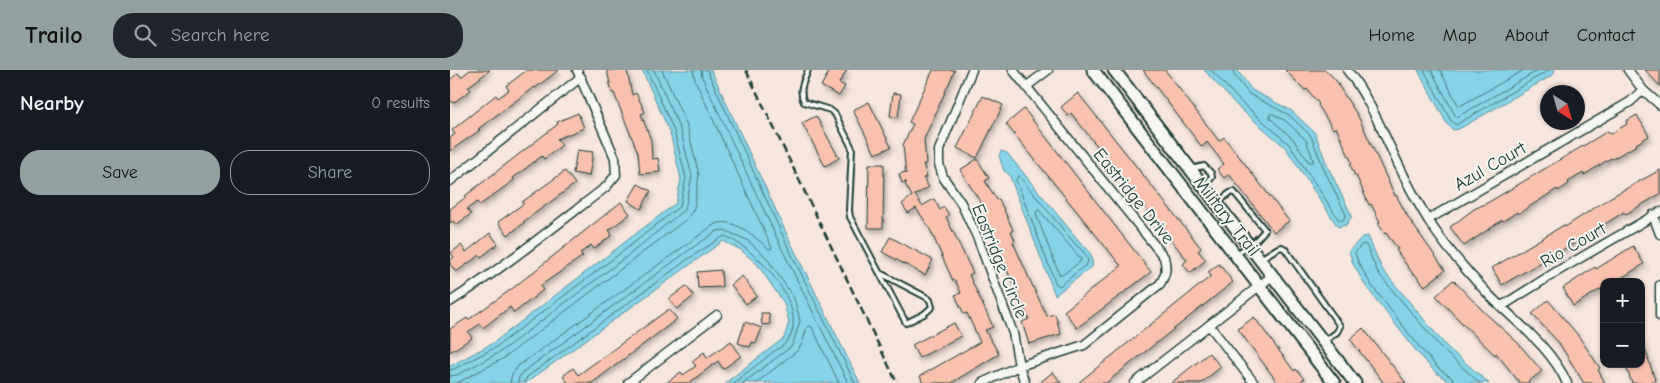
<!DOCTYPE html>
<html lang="en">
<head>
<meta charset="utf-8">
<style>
	body { margin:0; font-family:"Comic Neue",sans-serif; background:#20242c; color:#f1f3f6 }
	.controls { position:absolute; right:15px; bottom:15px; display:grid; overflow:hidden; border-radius:10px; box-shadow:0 1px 4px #0004 }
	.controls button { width:45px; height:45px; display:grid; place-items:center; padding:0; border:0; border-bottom:1px solid #363941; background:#171b24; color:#f1f3f6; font:25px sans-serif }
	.compass { position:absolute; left:1090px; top:15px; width:45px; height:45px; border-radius:50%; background:#171b24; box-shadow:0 1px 4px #0004; rotate:143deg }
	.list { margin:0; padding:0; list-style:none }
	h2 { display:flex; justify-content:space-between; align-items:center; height:65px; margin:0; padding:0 20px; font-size:21px }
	h2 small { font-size:16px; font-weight:400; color:#9ea1a6 }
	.actions { display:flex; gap:10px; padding:15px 20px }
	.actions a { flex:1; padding:11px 0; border:1px solid #92a19f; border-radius:20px; text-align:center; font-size:18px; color:#92a19f }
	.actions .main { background:#92a19f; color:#111 }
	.icon { flex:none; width:28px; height:28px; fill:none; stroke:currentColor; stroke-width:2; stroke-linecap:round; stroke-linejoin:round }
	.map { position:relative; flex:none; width:1210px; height:313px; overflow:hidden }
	header { display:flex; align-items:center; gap:30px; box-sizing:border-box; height:70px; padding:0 25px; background:#92a19f; color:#111 }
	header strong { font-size:24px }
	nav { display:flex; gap:28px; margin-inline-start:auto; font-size:18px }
	.search { width:350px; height:45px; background:#20242c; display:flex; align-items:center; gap:12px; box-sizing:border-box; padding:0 18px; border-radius:20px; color:#9ea1a6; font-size:19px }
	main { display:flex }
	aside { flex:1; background:#171b24 }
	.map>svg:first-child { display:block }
</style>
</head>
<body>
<header>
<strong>Trailo</strong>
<div class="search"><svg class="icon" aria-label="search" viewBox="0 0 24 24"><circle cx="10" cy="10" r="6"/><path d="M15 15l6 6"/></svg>Search here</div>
<nav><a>Home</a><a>Map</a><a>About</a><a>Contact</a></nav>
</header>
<main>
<aside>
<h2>Nearby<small>0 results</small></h2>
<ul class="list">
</ul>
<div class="actions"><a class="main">Save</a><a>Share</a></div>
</aside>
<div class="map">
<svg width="1210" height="313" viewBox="0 0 1210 313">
	<defs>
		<filter id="shadow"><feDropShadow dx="2" dy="3.5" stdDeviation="2.5" flood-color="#0004"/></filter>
	</defs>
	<rect width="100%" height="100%" fill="#f7e6de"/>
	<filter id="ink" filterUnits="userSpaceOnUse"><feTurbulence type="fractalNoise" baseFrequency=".02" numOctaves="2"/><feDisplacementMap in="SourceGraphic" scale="10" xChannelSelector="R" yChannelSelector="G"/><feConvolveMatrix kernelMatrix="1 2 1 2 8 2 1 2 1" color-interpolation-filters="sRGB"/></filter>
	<g filter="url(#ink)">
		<!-- water -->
		<path fill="#86d2e6" stroke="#5d969f" d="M192 0H261L341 173 410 313H275L334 268 339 252 334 233 307 194 291 180 273 171 76 313H0V296L43 273 226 133 231 109 220 63Z
			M754 0H787L802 20 842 41 865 63 877 95 902 146 896 155 888 157 835 77 787 36Z
			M968 0H1105L1103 5 1009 59 1003 60 997 54Z
			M551 81 557 83 630 172C638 179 644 185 642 197L605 225 559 104 554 101 549 86Z
			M918 166 932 199 997 277 1039 313H1001L985 302 967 282 917 218 903 194 899 181 912 167Z"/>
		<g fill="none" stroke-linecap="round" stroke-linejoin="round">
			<!-- shore -->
			<path stroke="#48797b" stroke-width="1" d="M251 0 252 7 331 177 398 313
				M257 0 337 175 405 313
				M761 0 791 32 839 74 889 150H893L896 145 873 97 861 66 839 45 799 24 784 5 783 0
				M974 0 1001 51 1006 55 1099 0
				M981 0 1005 45 1007 47 1089 0
				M990 0 1008 35 1010 36 1074 0
				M823 44 836 51 856 70 863 89V92H859L843 69 820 48V45Z
				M569 106 626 175 633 181 638 190 637 194 610 216 606 214 566 110Z
				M589 140 631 189 630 192 612 205 609 204 586 144 587 141Z
				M0 300 4 299 46 277 176 179 230 136 236 108 224 61 197 0
				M0 306 7 305 50 282 180 184 235 139 242 106 230 59 204 0
				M7 313 54 288 238 148 244 138 249 105 237 56 212 0
				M60 313 62 304 68 296 265 154C284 147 305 167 319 179L322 178 245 10 243 0
				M68 313 69 307 73 302 238 181 267 161 274 160 297 170 316 187 344 228 350 251 342 276 293 313
				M74 313 77 307 241 187 274 166C304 176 361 237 338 270 335 275 328 279 323 282 310 293 296 303 283 313
				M306 313 347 281 352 274 357 257 360 256 362 257 389 313
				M1003 313 1002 308 988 298 971 279 922 216 908 192 905 183 912 174 916 175 928 203 993 280 1030 313"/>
		</g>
		<!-- building -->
		<path fill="#f9c1ae" stroke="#1f3d34" filter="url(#shadow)" d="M20 0H40L18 17 21 20 3 33 0 29V10L8 3 11 7Z
			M77 0H109L85 18 84 17 28 59 30 60 0 81V68L5 64 2 60 46 25 48 28 59 20 56 16Z
			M157 0H177L182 25 186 23 195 42 191 44 201 70 202 89 208 88 210 102 190 104 188 83 164 23H162Z
			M380 0H397L389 13 395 16 389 26 371 16Z
			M483 0H505L474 69 476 94H473L477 107 473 108 479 117 465 125 472 136 484 129 490 140 494 137 499 145 496 147 523 203 519 205 543 257 535 260 549 284 501 313H473L470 306 530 272 517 243 514 244 505 225 511 223 505 210 503 211 479 157 466 138 458 143 452 134 462 126 455 114 457 112 452 113 449 104 455 102 456 104 453 75 463 54 459 52Z
			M693 0H715L769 71 774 67 839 151 824 162 779 104 774 108 767 99 774 94 757 72 752 77Z
			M835 0H876L889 14 888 15 908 46 945 126 946 125 959 149 995 200 975 216 964 203 963 204 946 180 948 179 936 163 935 164 928 153 930 152 921 134 919 135 906 105 905 106 900 94 902 93 886 57 883 59 868 35 869 34 857 19 855 20Z
			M1195 0H1210V16Z
			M443 23 451 24 448 47 440 46Z
			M628 23 751 178 748 181 756 190 740 203 733 194 737 190 621 43 618 46 611 37Z
			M533 26 553 35 527 88 507 78Z
			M419 32 441 77 425 84 403 40Z
			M574 39 701 202 627 258 614 241 671 196 556 54Z
			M128 43 134 58 107 69 112 75 94 89 92 86 63 108 64 110 30 135 27 132 17 139 21 144 6 155 3 151 0 153V139L16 127 15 126 108 54 107 52Z
			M1187 45 1199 66 1186 74 1187 75 1162 89 1161 88 1134 105 1133 103 1118 112 1119 114 1108 121 1107 119 1068 144 1067 142 1053 151 1052 150 1014 176 1000 157 1024 139 1039 132 1158 61 1160 64 1177 54 1176 51Z
			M366 46 389 88 375 96 352 53Z
			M127 80 143 82 139 106 123 103Z
			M527 89 539 108 535 111 547 130 549 129 563 160 561 161 565 171 563 172 583 217 597 246 605 244 611 264 579 274 572 252 579 249 529 138 533 136 510 100Z
			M419 94H434L433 158H418Z
			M1210 100V124L1176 144 1174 142 1131 169 1052 215 1042 198 1114 155 1115 157 1161 127Z
			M115 101 125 114 73 152 74 153 58 165 48 152 73 134 72 132Z
			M188 114 201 121 191 139 178 131Z
			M171 132 180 144 159 160 162 165 144 179 141 175 130 183 133 186 90 216 93 220 64 243 60 237 33 258 30 254 18 262 22 268 0 282V259L17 248 18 250 63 218Z
			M40 163 48 174 31 187 30 185 6 202 0 194V191L4 187 1 183 11 175 16 182Z
			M440 167 483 190 475 205 432 182Z
			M1183 176 1194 194 1165 212H1154V217L1123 236 1113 218 1145 197 1146 199Z
			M769 194 783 212 656 313H628L761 206 758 202Z
			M271 200 272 217 248 218 247 202Z
			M292 206 307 226 296 234 281 215Z
			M1003 210 1034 242 1068 273 1092 301 1077 313H1070L1046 283 1045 285 1012 253 986 226Z
			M236 216 244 226 227 239 219 229Z
			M1098 230 1127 264 1150 298 1148 300 1155 313H1134L1109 273 1082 244Z
			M219 239 227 249 142 313H118L113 306 123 298 128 305Z
			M311 243H319L320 254 312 255Z
			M804 247 844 301 846 299 854 309 848 313H828L788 259Z
			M295 252 312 258 306 273 302 272 300 277 288 273Z
			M504 253 511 266 469 288 462 275Z
			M913 258 956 313H934L900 269Z
			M1192 269 1205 310 1197 313H1182L1175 294H1191Z
			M281 271 291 286 273 299 268 291 239 313H216L231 302 233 305 246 296 242 291 254 282 257 288Z
			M759 283 771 297 751 313H721Z
			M603 302 611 313H589Z"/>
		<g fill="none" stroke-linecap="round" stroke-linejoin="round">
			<!-- lane casing -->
			<g stroke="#1f3d34" stroke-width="8">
				<path id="lane" d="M358 0C354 12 348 19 354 32L380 40 385 44 402 78 399 140 400 147 456 253 474 244 482 237 480 230 476 227 430 203
					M741 99 754 96 761 103 762 107 755 116
					M768 132 780 123 784 122 815 160 807 169 787 184
					M812 188 828 178 832 177 835 179 890 256 887 262 875 271"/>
			</g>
			<!-- street casing -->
			<g stroke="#1f3d34" stroke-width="11">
				<path id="street" d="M522 0 489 80V94L493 107 511 133 528 169 563 263 569 296 575 313
					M897 0C917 25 929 54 943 83 955 109 968 135 984 159 1000 182 1020 205 1040 226 1068 254 1100 276 1117 313
					M1178 0 1193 20 1210 35
					M577 16 598 0
					M0 111 131 7
					M1203 145 1210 164
					M979 149 1180 32 1193 20
					M1210 215V246
					M0 232C54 197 105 156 156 117L166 105 165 88 127 0
					M1052 236 1106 202 1210 142
					M759 255 804 313
					M178 313 267 245
					M532 313 569 296 634 275 710 214C716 204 717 199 714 187L563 0
					M685 313 822 206"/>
			</g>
			<!-- secondary casing -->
			<g stroke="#1f3d34" stroke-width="15">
				<path id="secondary" d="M643 0 884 313
					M664 0 905 313"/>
			</g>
			<!-- lane -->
			<use href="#lane" stroke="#f6f6f2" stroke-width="4"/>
			<!-- street -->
			<use href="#street" stroke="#f6f6f2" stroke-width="8"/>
			<!-- secondary -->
			<use href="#secondary" stroke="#f6f6f2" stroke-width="11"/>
			<!-- rail -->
			<path stroke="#1f3d34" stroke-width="2.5" stroke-dasharray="8 4" stroke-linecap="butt" d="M296 0 447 313"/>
		</g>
	</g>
	<g text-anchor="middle" stroke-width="4" stroke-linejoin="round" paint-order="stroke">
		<!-- street labels -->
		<g font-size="18" fill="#1f3d34" stroke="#f6f6f2">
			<text transform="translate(1040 96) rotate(-30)" y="6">Azul Court</text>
			<text transform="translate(684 126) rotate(51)" y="6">Eastridge Drive</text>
			<text transform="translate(777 146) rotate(52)" y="6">Military Trail</text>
			<text transform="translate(1123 175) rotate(-30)" y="6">Rio Court</text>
			<text transform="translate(550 191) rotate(68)" y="6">Eastridge Circle</text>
		</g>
	</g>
</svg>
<div class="controls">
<button>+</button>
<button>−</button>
</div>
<svg class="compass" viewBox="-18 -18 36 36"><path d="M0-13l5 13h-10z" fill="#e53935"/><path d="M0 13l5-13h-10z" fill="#9ea1a6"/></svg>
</div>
</main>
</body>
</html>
